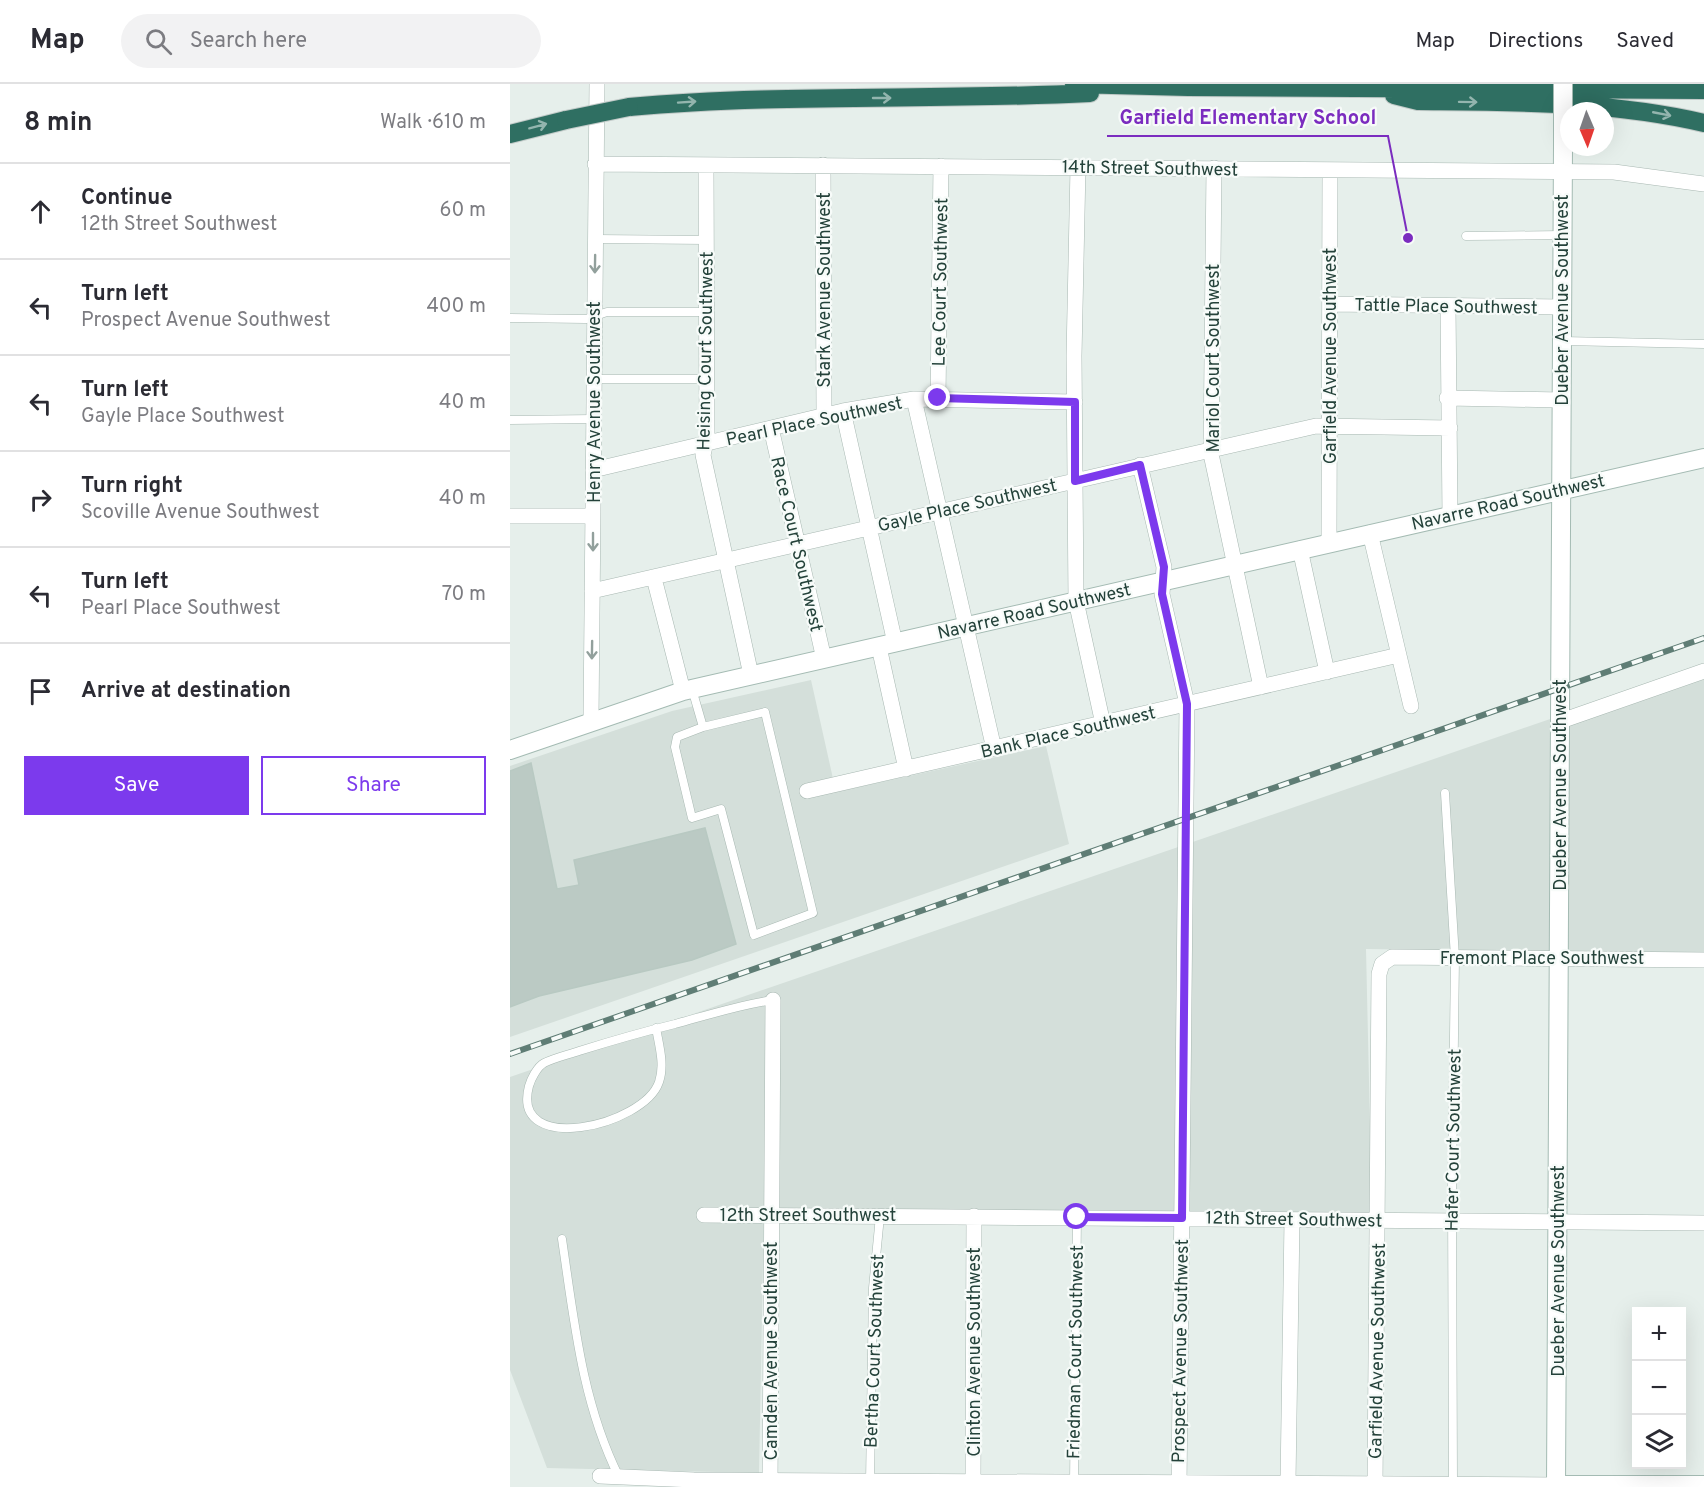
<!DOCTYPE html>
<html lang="en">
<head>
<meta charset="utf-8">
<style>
	body { margin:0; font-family:Overpass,sans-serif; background:#f2f2f3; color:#2b2b33 }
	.controls { position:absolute; right:18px; bottom:18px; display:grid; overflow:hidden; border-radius:0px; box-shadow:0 6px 24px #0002 }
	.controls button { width:54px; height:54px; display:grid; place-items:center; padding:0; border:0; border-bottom:2px solid #e1e1e2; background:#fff; color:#2b2b33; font:30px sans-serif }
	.compass { position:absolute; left:1050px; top:18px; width:54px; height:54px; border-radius:50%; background:#fff; box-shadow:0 6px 24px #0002; rotate:178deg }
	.stop { position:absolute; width:18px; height:18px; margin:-14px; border:4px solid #7c3aed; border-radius:50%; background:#fff }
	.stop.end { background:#7c3aed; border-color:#fff; box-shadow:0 2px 6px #0008 }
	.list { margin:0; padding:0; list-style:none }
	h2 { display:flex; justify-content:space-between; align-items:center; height:78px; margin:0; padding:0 24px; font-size:26px }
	h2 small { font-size:20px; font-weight:400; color:#7c7c81 }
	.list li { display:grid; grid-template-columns:39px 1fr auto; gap:18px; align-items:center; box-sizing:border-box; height:96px; padding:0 24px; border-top:2px solid #e1e1e2 }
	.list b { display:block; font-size:22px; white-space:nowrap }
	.list p { margin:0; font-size:20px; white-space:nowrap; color:#7c7c81 }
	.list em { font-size:20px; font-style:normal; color:#7c7c81 }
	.actions { display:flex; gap:12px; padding:18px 24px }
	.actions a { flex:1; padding:14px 0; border:2px solid #7c3aed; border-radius:0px; text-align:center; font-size:21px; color:#7c3aed }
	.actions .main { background:#7c3aed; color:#fff }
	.icon { flex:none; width:33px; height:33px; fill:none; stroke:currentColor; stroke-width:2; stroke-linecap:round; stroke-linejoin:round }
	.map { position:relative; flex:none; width:1194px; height:1403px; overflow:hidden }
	header { display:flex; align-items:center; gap:36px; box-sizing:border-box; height:84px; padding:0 30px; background:#fff; border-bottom:2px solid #e1e1e2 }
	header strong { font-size:28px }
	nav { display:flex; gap:33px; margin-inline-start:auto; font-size:21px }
	.search { width:420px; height:54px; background:#f2f2f3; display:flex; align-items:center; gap:15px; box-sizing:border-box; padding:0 21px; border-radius:33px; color:#7c7c81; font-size:22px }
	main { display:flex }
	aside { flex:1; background:#fff }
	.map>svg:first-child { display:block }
</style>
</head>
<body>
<header>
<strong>Map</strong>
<div class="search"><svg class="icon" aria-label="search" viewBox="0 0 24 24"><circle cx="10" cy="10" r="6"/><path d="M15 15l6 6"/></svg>Search here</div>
<nav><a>Map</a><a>Directions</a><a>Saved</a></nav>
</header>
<main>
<aside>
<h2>8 min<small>Walk · 610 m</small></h2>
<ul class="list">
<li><svg class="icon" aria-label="ahead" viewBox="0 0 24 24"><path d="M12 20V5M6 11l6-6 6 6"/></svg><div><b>Continue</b><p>12th Street Southwest</p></div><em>60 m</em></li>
<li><svg class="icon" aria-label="left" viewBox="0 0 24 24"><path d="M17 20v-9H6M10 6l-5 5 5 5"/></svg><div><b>Turn left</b><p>Prospect Avenue Southwest</p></div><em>400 m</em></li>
<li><svg class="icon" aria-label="left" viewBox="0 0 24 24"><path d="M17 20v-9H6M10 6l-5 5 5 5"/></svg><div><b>Turn left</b><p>Gayle Place Southwest</p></div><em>40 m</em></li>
<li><svg class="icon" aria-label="right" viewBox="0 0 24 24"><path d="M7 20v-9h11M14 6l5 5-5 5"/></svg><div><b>Turn right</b><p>Scoville Avenue Southwest</p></div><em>40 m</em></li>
<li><svg class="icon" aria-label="left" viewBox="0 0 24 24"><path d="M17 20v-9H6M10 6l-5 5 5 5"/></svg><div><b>Turn left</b><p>Pearl Place Southwest</p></div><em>70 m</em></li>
<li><svg class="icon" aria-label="arrive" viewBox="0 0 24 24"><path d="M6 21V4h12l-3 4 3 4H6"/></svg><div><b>Arrive at destination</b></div></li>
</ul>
<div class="actions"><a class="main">Save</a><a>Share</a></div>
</aside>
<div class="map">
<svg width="1194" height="1403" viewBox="0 0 1194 1403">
	<rect width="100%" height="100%" fill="#e6efeb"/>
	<!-- built -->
	<path fill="#d4dfda" d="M1194 582V870L856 865 862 1130 254 1125 249 1389 37 1384 0 1286V993Z
		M301 596 326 708 536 662 559 760 0 953V682L162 627Z"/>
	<!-- building -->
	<path fill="#bbcac4" stroke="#b8c9c2" stroke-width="1.5" d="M21 679 47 805 69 801 64 776 195 744 226 860 182 876 29 912 0 923V687Z"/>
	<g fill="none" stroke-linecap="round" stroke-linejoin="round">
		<!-- lane casing -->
		<g stroke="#a8b8b2" stroke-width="9">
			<path id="lane" d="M956 152 1052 151
				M85 155 197 156
				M0 234 76 235 97 228H196
				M1053 257 1194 260
				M84 295H195
				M0 336 84 335
				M182 605 193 643 255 628 303 829 244 851 211 725 182 734 165 663 167 653 193 643
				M935 709 945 874 942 1107 943 1402
				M146 944C149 961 155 981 149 998 134 1042 0 1073 19 1002 21 995 27 983 34 979 44 974 57 971 69 967 101 957 132 948 165 940 198 931 229 921 263 916
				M52 1155C64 1236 72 1319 109 1393
				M360 1399 363 1204 370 1132
				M564 1399 567 1133"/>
		</g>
		<!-- street casing -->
		<g stroke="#a8b8b2" stroke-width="16">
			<path id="street" d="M85 80 1104 88 1194 100
				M196 81 197 353 193 371 241 591
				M313 81 314 331
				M568 83 564 272 566 517 593 640
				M704 84 701 370 751 603
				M820 220 1052 223
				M938 222 940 431
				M428 314 431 82
				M937 314 1051 316
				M404 315 484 665
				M333 327 385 559
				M261 344 314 575
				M630 381 654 483 652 510 677 620 669 1403
				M83 386 333 327 404 315 565 318
				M0 432H83
				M860 449 901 622
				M819 458 820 86
				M790 465 817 588
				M144 494 173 607
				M82 507 806 342 940 344
				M369 563 396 685
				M81 636 87 0
				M1051 637 1194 587
				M297 707 889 571
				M194 1131 1194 1139
				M90 1392 184 1396 1046 1401
				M778 1398 782 1136
				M260 1403 263 916
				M463 1403 464 1132
				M865 1403 869 890 872 880 882 873 1194 876"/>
		</g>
		<!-- secondary casing -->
		<g stroke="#a4bbb3" stroke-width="20">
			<path id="secondary" d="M0 666 173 607 1194 374
				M1046 1401H1194
				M1046 1403 1053 62"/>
		</g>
		<!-- highway casing -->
		<g stroke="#c2cac8" stroke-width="20">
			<path id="highway" d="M564 0 678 3 1194 6
				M884 11 908 17C1005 18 1099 17 1194 39
				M119 23C272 9 427 17 580 9
				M0 50 56 36"/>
		</g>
		<!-- lane -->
		<use href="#lane" stroke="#fff" stroke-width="8"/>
		<!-- street -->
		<use href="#street" stroke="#fff" stroke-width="15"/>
		<!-- secondary -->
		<use href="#secondary" stroke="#fff" stroke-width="18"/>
		<!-- highway -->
		<use href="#highway" stroke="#2f6f62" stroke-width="18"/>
		<!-- rail casing -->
		<g stroke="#5f7d75" stroke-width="6">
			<path id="rail" d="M0 970 1194 554"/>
		</g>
		<!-- rail -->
		<use href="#rail" stroke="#f7fbf9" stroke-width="4" stroke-dasharray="11" stroke-linecap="butt"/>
		<!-- secondary-bridge casing -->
		<g stroke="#a4bbb3" stroke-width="20" stroke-linecap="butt">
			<path id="secondary-bridge" d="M1053 62V0"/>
		</g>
		<!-- highway-bridge casing -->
		<g stroke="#c2cac8" stroke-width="20" stroke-linecap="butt">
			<path id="highway-bridge" d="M56 36 119 23"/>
		</g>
		<!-- secondary-bridge -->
		<use href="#secondary-bridge" stroke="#fff" stroke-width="18"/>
		<!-- highway-bridge -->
		<use href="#highway-bridge" stroke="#2f6f62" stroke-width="18"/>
	</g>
	<!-- one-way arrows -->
	<defs><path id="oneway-shaft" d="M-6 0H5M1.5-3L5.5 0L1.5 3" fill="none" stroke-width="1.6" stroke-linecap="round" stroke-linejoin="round" transform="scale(1.5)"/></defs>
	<g stroke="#93b5ae">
		<use href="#oneway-shaft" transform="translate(372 14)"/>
		<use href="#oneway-shaft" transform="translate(177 18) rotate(-4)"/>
		<use href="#oneway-shaft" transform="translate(958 18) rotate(1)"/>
		<use href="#oneway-shaft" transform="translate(1152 30) rotate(11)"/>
		<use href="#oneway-shaft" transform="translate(28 42) rotate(-15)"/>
	</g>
	<g stroke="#92a09c">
		<use href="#oneway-shaft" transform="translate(85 180) rotate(91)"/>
		<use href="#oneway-shaft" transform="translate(83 458) rotate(90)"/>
		<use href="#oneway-shaft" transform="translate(82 566) rotate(91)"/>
	</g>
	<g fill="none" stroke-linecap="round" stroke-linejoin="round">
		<!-- route -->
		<path stroke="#7c3aed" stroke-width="8" d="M428 314 565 318V397L630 381 654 483 652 510 677 620 672 1134 567 1133"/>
	</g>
	<g text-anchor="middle" stroke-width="4.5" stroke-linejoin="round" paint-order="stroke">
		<!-- street labels -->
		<g font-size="18" fill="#24423a" stroke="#f7fbf9">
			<text transform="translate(640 84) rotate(1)" y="6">14th Street Southwest</text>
			<text transform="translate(430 198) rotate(-89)" y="6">Lee Court Southwest</text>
			<text transform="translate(314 206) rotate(-90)" y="6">Stark Avenue Southwest</text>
			<text transform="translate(1052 216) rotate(-90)" y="6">Dueber Avenue Southwest</text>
			<text transform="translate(936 222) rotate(1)" y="6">Tattle Place Southwest</text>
			<text transform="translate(195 267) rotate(-89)" y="6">Heising Court Southwest</text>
			<text transform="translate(820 272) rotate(-90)" y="6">Garfield Avenue Southwest</text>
			<text transform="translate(703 274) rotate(-90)" y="6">Mariol Court Southwest</text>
			<text transform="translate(84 318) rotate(-90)" y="6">Henry Avenue Southwest</text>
			<text transform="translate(304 337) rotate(-12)" y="6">Pearl Place Southwest</text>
			<text transform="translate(998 418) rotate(-13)" y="6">Navarre Road Southwest</text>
			<text transform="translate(457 421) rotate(-13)" y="6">Gayle Place Southwest</text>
			<text transform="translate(287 460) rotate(77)" y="6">Race Court Southwest</text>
			<text transform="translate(524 527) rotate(-13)" y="6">Navarre Road Southwest</text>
			<text transform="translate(558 648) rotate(-13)" y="6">Bank Place Southwest</text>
			<text transform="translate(1050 701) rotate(-90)" y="6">Dueber Avenue Southwest</text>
			<text x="1032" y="880">Fremont Place Southwest</text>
			<text transform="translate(943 1056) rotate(-89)" y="6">Hafer Court Southwest</text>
			<text x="298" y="1137">12th Street Southwest</text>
			<text transform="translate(784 1135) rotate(1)" y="6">12th Street Southwest</text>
			<text transform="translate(1048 1187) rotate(-90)" y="6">Dueber Avenue Southwest</text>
			<text transform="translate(261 1267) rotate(-90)" y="6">Camden Avenue Southwest</text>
			<text transform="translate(364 1267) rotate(-88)" y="6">Bertha Court Southwest</text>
			<text transform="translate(670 1267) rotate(-89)" y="6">Prospect Avenue Southwest</text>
			<text transform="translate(867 1267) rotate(-89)" y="6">Garfield Avenue Southwest</text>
			<text transform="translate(464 1268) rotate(-90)" y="6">Clinton Avenue Southwest</text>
			<text transform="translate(565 1268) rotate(-89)" y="6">Friedman Court Southwest</text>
		</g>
	</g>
	<!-- callouts -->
	<path fill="none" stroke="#7b2cbf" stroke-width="2" d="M898 154L878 52H597"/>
	<circle fill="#7b2cbf" stroke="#f7fbf9" stroke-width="2" cx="898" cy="154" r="6"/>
	<g font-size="20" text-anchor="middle" font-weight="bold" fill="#7b2cbf" stroke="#f7fbf9" stroke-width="4.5" stroke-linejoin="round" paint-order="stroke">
		<text x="738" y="40">Garfield Elementary School</text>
	</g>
</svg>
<div class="controls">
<button>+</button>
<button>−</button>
<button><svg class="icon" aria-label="layers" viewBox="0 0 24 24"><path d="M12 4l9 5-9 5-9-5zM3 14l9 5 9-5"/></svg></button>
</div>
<svg class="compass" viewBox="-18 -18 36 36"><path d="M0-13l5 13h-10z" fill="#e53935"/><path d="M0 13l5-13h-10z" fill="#7c7c81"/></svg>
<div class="stop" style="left:567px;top:1133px"></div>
<div class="stop end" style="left:428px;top:314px"></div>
</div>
</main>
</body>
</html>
